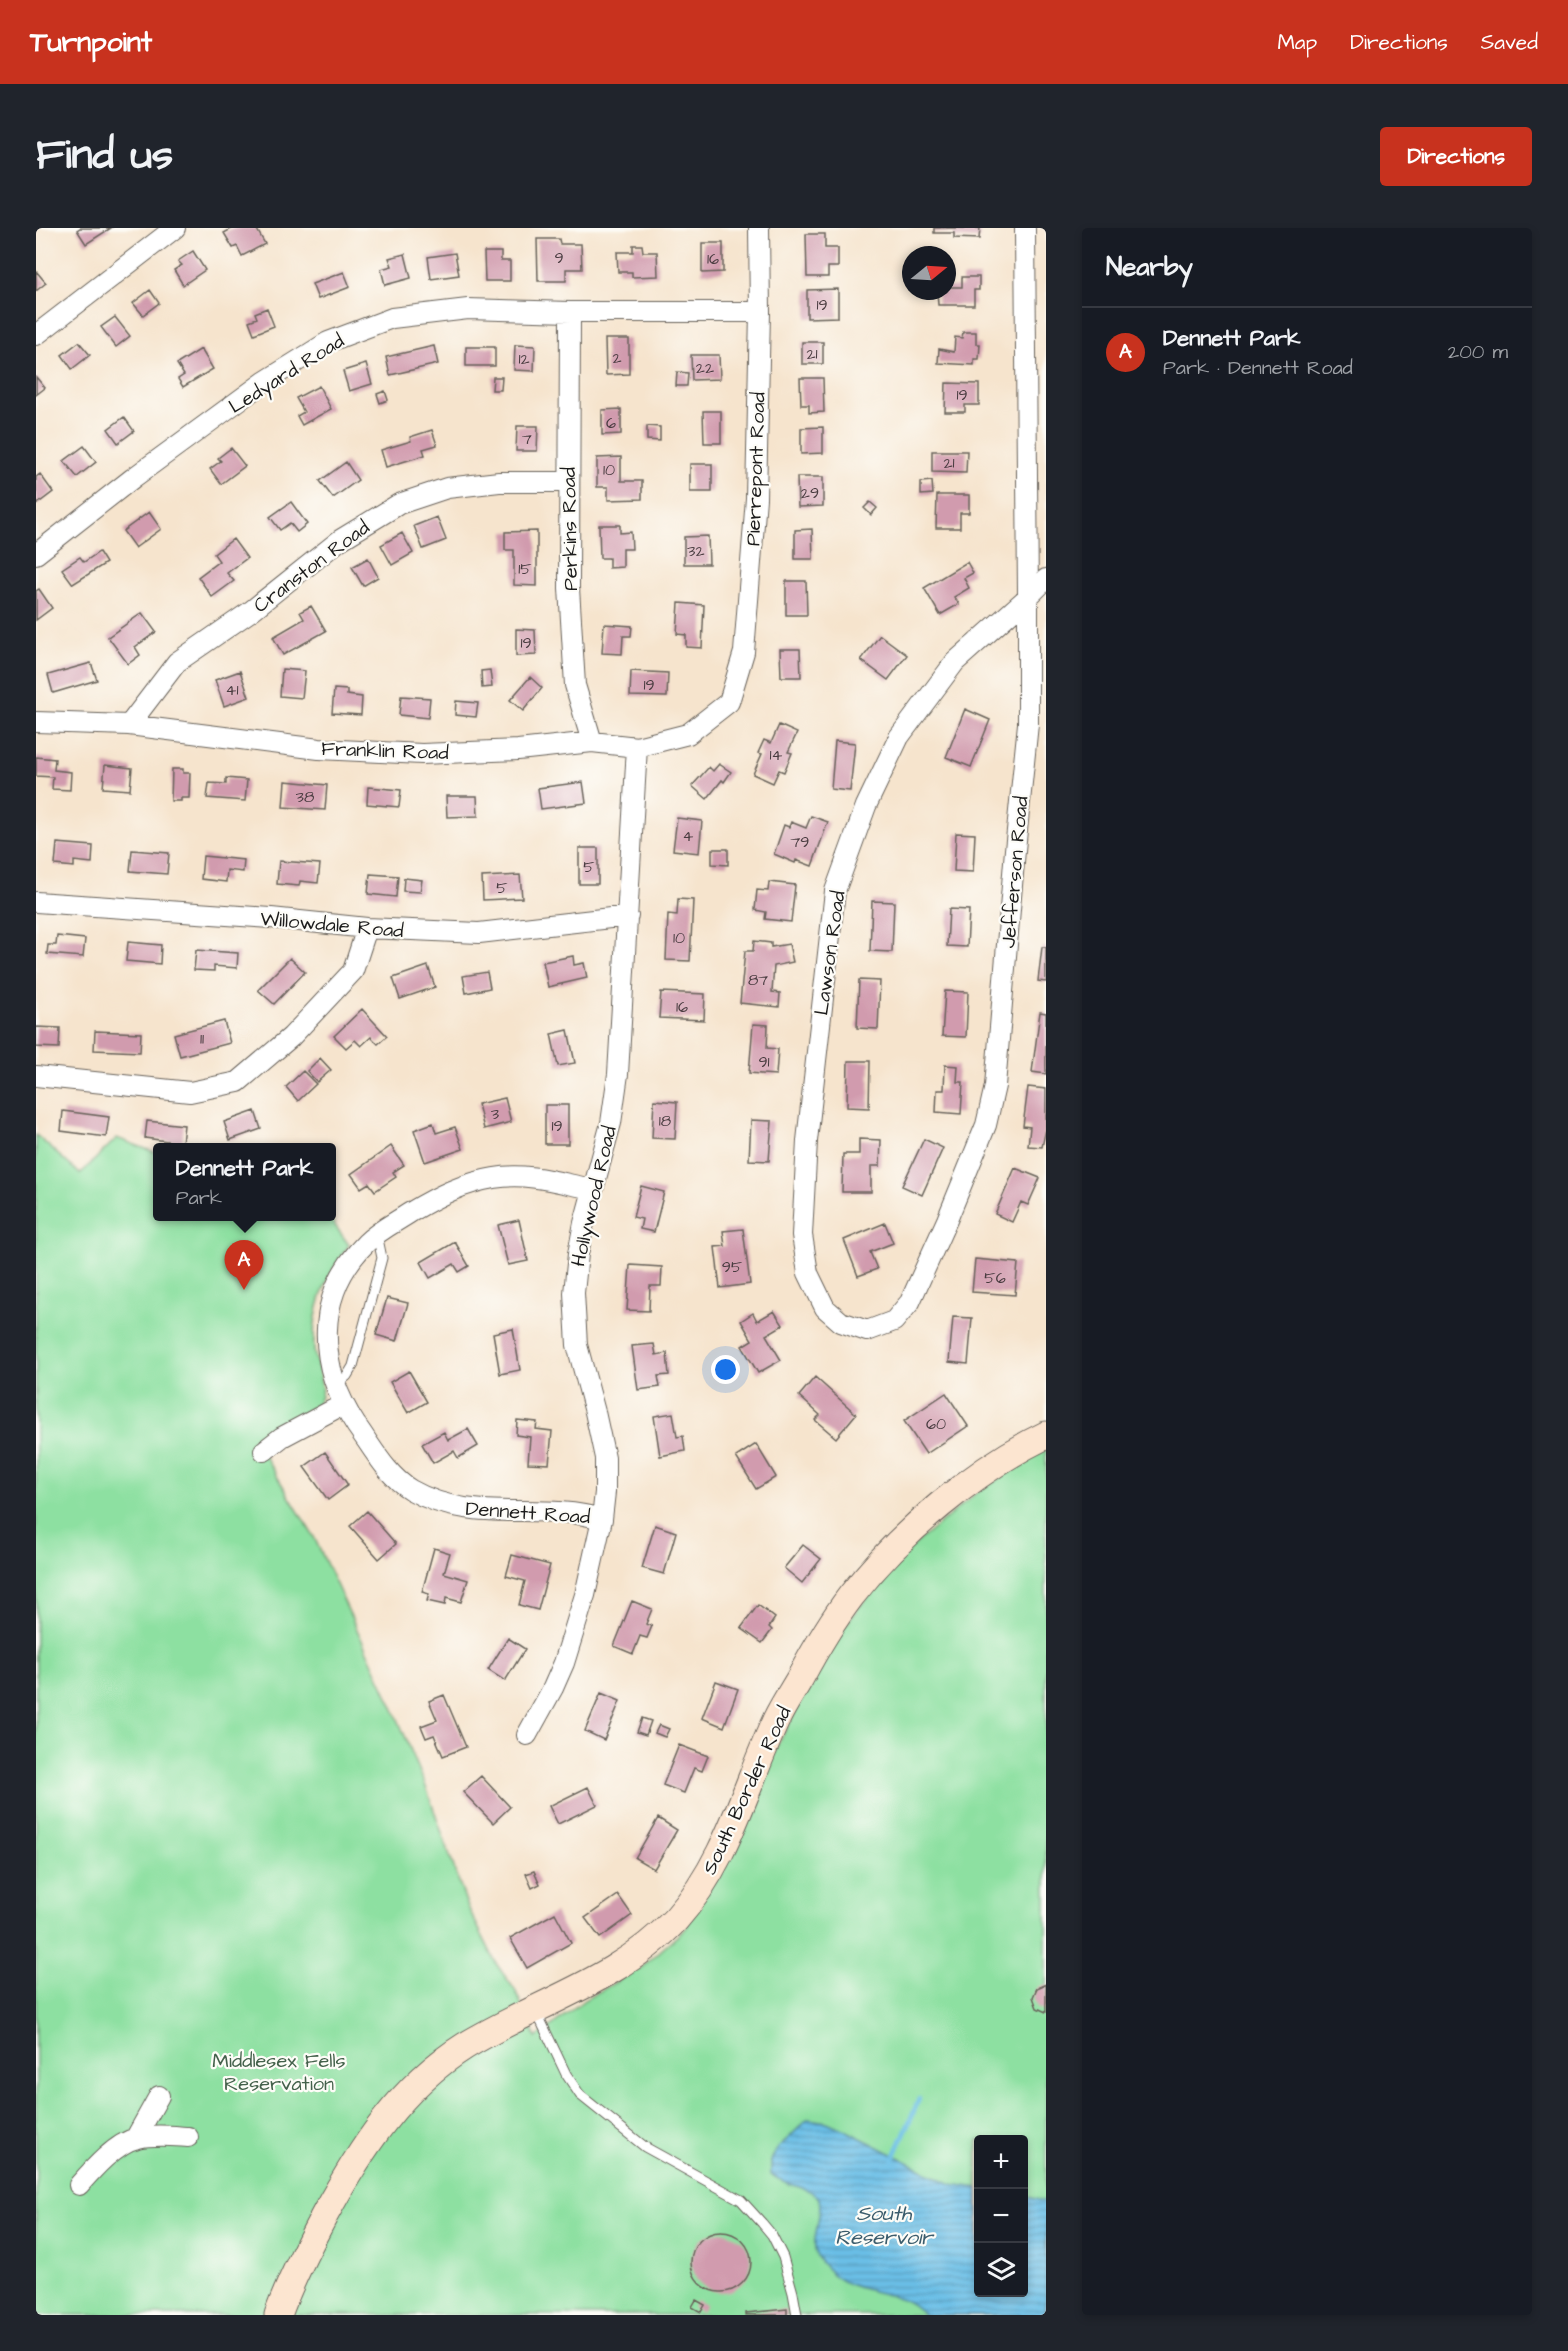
<!DOCTYPE html>
<html lang="en">
<head>
<meta charset="utf-8">
<style>
	body { margin:0; font-family:"Architects Daughter",sans-serif; background:#20242c; color:#f1f3f6 }
	.controls { position:absolute; right:18px; bottom:18px; display:grid; overflow:hidden; border-radius:6px; box-shadow:0 3px 9px #0003 }
	.controls button { width:54px; height:54px; display:grid; place-items:center; padding:0; border:0; border-bottom:2px solid #363941; background:#171b24; color:#f1f3f6; font:30px sans-serif }
	.compass { position:absolute; left:866px; top:18px; width:54px; height:54px; border-radius:50%; background:#171b24; box-shadow:0 3px 9px #0003; rotate:72deg }
	.you { position:absolute; left:690px; top:1142px; width:21px; height:21px; margin:-15px; border:4px solid #fff; border-radius:50%; background:#1a73e8; box-shadow:0 0 0 9px #1a73e833 }
	.badge { display:grid; place-items:center; width:39px; height:39px; border-radius:50%; background:#c8321e; color:#fff; font-size:20px; font-weight:700 }
	.pin { position:absolute; translate:-50% -50px; filter:drop-shadow(0 2px 3px #0008) }
	.pin::after { content:''; position:absolute; top:32px; width:21px; height:18px; background:inherit; clip-path:polygon(0 0,100% 0,50% 100%) }
	.popup { position:absolute; left:117px; top:915px; width:183px; height:78px; box-sizing:border-box; display:grid; place-content:center; border-radius:6px; background:#171b24; filter:drop-shadow(0 2px 4px #0005); font-size:20px; white-space:nowrap; color:#9ea1a6 }
	.popup b { font-size:22px; color:#f1f3f6 }
	.popup::after { content:''; position:absolute; left:50%; top:100%; margin-left:-12px; border:12px solid transparent; border-top-color:#171b24 }
	.list { margin:0; padding:0; list-style:none }
	h2 { display:flex; justify-content:space-between; align-items:center; height:78px; margin:0; padding:0 24px; font-size:26px }
	h2 small { font-size:20px; font-weight:400; color:#9ea1a6 }
	.list li { display:grid; grid-template-columns:39px 1fr auto; gap:18px; align-items:center; box-sizing:border-box; height:90px; padding:0 24px; border-top:2px solid #363941 }
	.list b { display:block; font-size:22px; white-space:nowrap }
	.list p { margin:0; font-size:20px; white-space:nowrap; color:#9ea1a6 }
	.list em { font-size:20px; font-style:normal; color:#9ea1a6 }
	.icon { flex:none; width:33px; height:33px; fill:none; stroke:currentColor; stroke-width:2; stroke-linecap:round; stroke-linejoin:round }
	.map { position:relative; flex:none; width:1010px; height:2087px; overflow:hidden; border-radius:6px }
	header { display:flex; align-items:center; gap:36px; box-sizing:border-box; height:84px; padding:0 30px; background:#c8321e; color:#fff }
	header strong { font-size:28px }
	nav { display:flex; gap:33px; margin-inline-start:auto; font-size:21px }
	.intro { display:flex; align-items:center; justify-content:space-between; box-sizing:border-box; height:144px; padding:0 36px }
	h1 { margin:0; font-size:42px }
	.button { padding:15px 27px; border-radius:6px; background:#c8321e; color:#fff; font-size:21px; font-weight:700 }
	main { display:flex; gap:36px; padding:0 36px }
	aside { flex:1; background:#171b24; border-radius:6px; box-shadow:0 3px 9px #0003 }
	.map>svg:first-child { display:block }
</style>
</head>
<body>
<header>
<strong>Turnpoint</strong>
<nav><a>Map</a><a>Directions</a><a>Saved</a></nav>
</header>
<div class="intro"><h1>Find us</h1><a class="button">Directions</a></div>
<main>
<div class="map">
<svg width="1010" height="2087" viewBox="0 0 1010 2087">
	<defs>
		<pattern id="water-rules" width="6" height="5" patternUnits="userSpaceOnUse" patternTransform="scale(1.5)"><rect width="6" height="5" fill="#6bbfe7"/><path d="M0 2.5h6" fill="none" stroke="#579aba"/></pattern>
	</defs>
	<rect width="100%" height="100%" fill="#fdfcf7"/>
	<filter id="ink" filterUnits="userSpaceOnUse"><feTurbulence type="fractalNoise" baseFrequency=".0167" numOctaves="2"/><feDisplacementMap in="SourceGraphic" scale="12" xChannelSelector="R" yChannelSelector="G"/><feConvolveMatrix kernelMatrix="1 2 1 2 8 2 1 2 1" color-interpolation-filters="sRGB"/></filter>
	<filter id="wash" filterUnits="userSpaceOnUse"><feTurbulence type="fractalNoise" baseFrequency=".008" numOctaves="4" result="noise"/><feDisplacementMap in="SourceGraphic" scale="24" xChannelSelector="R" yChannelSelector="G"/><feGaussianBlur stdDeviation="1.35" result="paint"/><feColorMatrix in="noise" values="0 0 0 0 0 0 0 0 0 0 0 0 0 0 0 0 0 1.4 0 .05"/><feComposite in="paint" operator="in"/></filter>
	<g filter="url(#wash)">
		<rect width="100%" height="100%" fill="#f6e4cd"/>
		<!-- green -->
		<path fill="#8de0a1" stroke="#547e5e" stroke-width="1.5" fill-rule="evenodd" d="M0 907 44 946 81 910 121 925V988L293 989 313 1017C290 1047 276 1082 278 1121 279 1138 294 1165 279 1178L219 1212 278 1309 357 1479 390 1559 431 1677 461 1737 479 1762 500 1810 548 1772 605 1740 650 1700 742 1516 798 1412 824 1378 876 1319 940 1265 1010 1220V2087H0ZM942 1912H987V2064H942Z"/>
		<!-- water -->
		<path fill="url(#water-rules)" stroke="#446e82" stroke-width="1.5" d="M772 1891 791 1894 811 1903 915 1956 942 1960V2064H987L988 1968 1010 1974V2087H888C862 2056 819 2072 790 2040 785 2035 779 2028 779 2021 777 2004 787 1986 783 1970 771 1957 750 1959 735 1946V1932L743 1919Z"/>
		<g fill="none" stroke-linecap="round" stroke-linejoin="round">
			<!-- stream -->
			<path stroke="#6bbfe7" stroke-width="4.5" d="M857 1932 883 1871"/>
		</g>
		<g id="blocks">
			<!-- building -->
			<path fill="#d19bae" d="M44 0H75L50 16 41 2Z
				M197 0H220L229 16 206 28 201 18 197 20 188 5Z
				M898 0H944L943 11 918 10V5H898Z
				M770 6H789V20H802V39H792V49H771Z
				M501 11H523L524 16H545L546 41H530V53H502Z
				M666 15H687V44L666 45Z
				M597 17H606L607 24H621L622 48 596 49V44H582L581 24H597Z
				M157 23 169 42 147 57 138 42 146 37 142 33Z
				M448 24H465V33H474V53H449Z
				M419 25 423 47 395 51 392 29Z
				M369 26 375 50 349 57 345 41 356 38 353 30Z
				M0 43 10 55 0 63Z
				M308 44 314 59 282 71 276 56Z
				M926 49H943V62H938V77H902L901 63H911V59H926Z
				M802 61V89L771 90V62Z
				M114 62 123 75 107 87 97 75Z
				M231 80 238 98 218 106 213 93 221 90 219 85Z
				M79 89 94 108 80 119 65 99Z
				M927 104H940V116H944L943 131H938V137L902 135 903 121 918 124 919 109 926 110Z
				M569 111H593V146L570 147Z
				M43 114 54 127 36 141 26 127Z
				M766 114H787V136H766Z
				M479 117 499 118 498 143 478 142Z
				M398 118 402 136 354 147 350 129Z
				M430 119H459V138H430Z
				M165 121 177 141 147 159 142 151 148 147 141 136Z
				M655 127H683L684 151 656 152Z
				M330 136 336 156 313 163 307 143Z
				M641 144 652 145 651 158H640Z
				M0 149 9 160 0 167Z
				M457 149H466L465 162H456Z
				M764 150H787L788 184 773 185V177H765Z
				M910 155 943 156V177H929V184H909Z
				M283 158 295 181 266 197 261 188 268 184 260 170Z
				M349 163 352 172 344 175 341 166Z
				M585 181V206L566 207V182Z
				M667 183H685V215H668Z
				M88 189 98 203 82 215 72 201Z
				M481 198H502L501 223H480Z
				M611 198 624 199V213L611 212Z
				M787 199V225L765 226V200Z
				M396 202 401 217 387 221 389 227 350 239 345 222 375 213 374 209Z
				M48 218 60 234 41 249 28 233Z
				M195 220 209 238 185 256 174 241 185 233 182 230Z
				M896 223H931L930 245 896 244Z
				M585 229V253H606V271L572 272V259H561V230Z
				M310 234 322 252 297 270 284 253Z
				M654 236H676V264H654Z
				M4 246 17 264 0 277V249Z
				M761 249H787V278L762 279Z
				M896 253 897 266 885 267V254Z
				M901 267H933V285H924V300H900Z
				M255 274 271 296 261 304 254 295 244 302 234 289Z
				M834 274 841 280 835 287 828 280Z
				M113 284 125 301 99 320 87 303Z
				M401 289 410 312 387 321 378 298Z
				M563 297H584V305L595 304 596 321H587V339L573 340V330H564Z
				M776 301 777 331H759V302Z
				M501 303V358L478 357V322H469V304Z
				M366 305 377 325 356 337 345 317Z
				M672 308 673 336H648V309Z
				M197 311 211 330 191 345 198 353 176 369 162 349 183 333 178 326Z
				M63 324 70 335 37 356 26 341 44 329 48 334Z
				M332 330 342 349 327 358 316 339Z
				M931 334 937 345 928 350 933 360 918 369 923 376 904 387 888 360Z
				M750 353H770L771 387H750Z
				M3 361 16 380 0 392V363Z
				M643 375 668 377 666 420 650 419V407L641 406Z
				M275 378 290 403 247 427 237 409 268 391 264 384Z
				M106 385 120 404 99 419 104 427 92 436 72 409Z
				M568 396 596 398 595 408H587L586 426 566 425Z
				M480 401 499 402 500 427 480 428Z
				M844 407 871 427 852 452 825 432Z
				M744 421H764L765 449H745Z
				M55 435 61 452 17 465 12 447Z
				M246 441 269 443 266 470 244 468Z
				M454 442 456 459 446 460 445 443Z
				M204 443 213 469 188 478 179 452Z
				M595 443 632 445 631 469 594 468Z
				M494 449 506 460 487 483 474 472Z
				M298 461 311 462V467L326 469 325 487 296 485Z
				M365 468 394 470 392 490 363 487Z
				M420 473 442 475 440 489 419 487Z
				M929 481 954 492 935 539 910 529Z
				M743 497 761 505 752 524 756 525 748 544 743 542 737 555 717 546 726 526 722 525 728 512 735 515Z
				M799 513 819 515 814 563 795 561Z
				M0 529 19 531 18 542 35 544 34 562 16 561 17 549 0 548Z
				M683 536 695 544 688 554 686 552 671 571 656 558 673 539 677 543Z
				M69 537 96 540 94 562 67 560Z
				M136 541H147V545H154L153 570H145V573H135Z
				M190 550 211 552 209 573 171 570 173 555 190 556Z
				M249 553 291 557 289 582 247 579Z
				M547 554 550 575 505 581 502 560Z
				M332 559 365 562 363 579 331 576Z
				M410 568H441L442 588 411 589Z
				M775 588 792 594 776 638 760 632 759 635 738 626 748 597 753 599 755 594 770 600Z
				M641 590 666 593 663 625 637 622Z
				M920 605 939 606 937 644 918 643Z
				M21 615 57 618 56 635 38 633V639L19 637Z
				M543 620H562V656H543Z
				M676 621H692V637L676 636Z
				M96 622 133 625 131 646 94 643Z
				M167 628 208 632 207 644 191 642 190 654 165 651Z
				M243 633 284 636 282 655 264 653 263 658 241 656Z
				M334 646 362 648 360 669 332 666Z
				M484 647 486 670 447 672 446 649Z
				M368 650 386 652 384 664 367 663Z
				M733 654 759 657 755 694 729 691 730 684 719 682 721 662 732 663Z
				M642 671 657 672 654 733 630 732 632 686 641 687Z
				M836 673 858 674 856 724 834 723Z
				M913 681 933 682 931 719 911 718Z
				M21 708 49 711 47 729 11 726 12 717H20Z
				M718 713 735 715V719L753 716 757 734 738 738 736 764 744 765 743 779 704 775 709 723H717Z
				M92 714 125 717 124 736 90 733Z
				M1006 719H1010V754L1002 753Z
				M160 722 202 725 201 740 178 738V743L158 742Z
				M537 728 538 737 548 735 551 750 512 759 507 734Z
				M254 730 269 744 238 776 222 762Z
				M392 738 399 759 364 771 357 750Z
				M451 744 454 760 430 765 427 748Z
				M823 752 844 753 842 801 821 800Z
				M909 763 932 764 930 809 906 808Z
				M625 764 669 766 668 792 623 790Z
				M326 781 351 808 342 816 335 809 325 818 319 812 310 820 298 808Z
				M1004 784 1010 785V846L996 844Z
				M188 793 194 815 144 828 138 806Z
				M717 796 732 797 731 820 742 821 740 847 713 845Z
				M0 799 24 800 23 820 0 819Z
				M532 802 539 835 522 838 515 806Z
				M59 803 105 805 104 824 58 822Z
				M284 830 295 842 281 854 271 843Z
				M812 833H834L833 880 811 879Z
				M909 837 922 838 921 854H927L925 886 900 884 901 862H908Z
				M267 843 280 856 262 873 250 859Z
				M992 859 1010 861V901L1006 919 992 918 994 899 987 898Z
				M469 870 475 894 448 901 442 876Z
				M618 872 641 874 639 911 616 910Z
				M509 877H532V916H509Z
				M27 883 73 889 70 909 25 903Z
				M219 883 225 901 194 912 188 894Z
				M715 892 736 893 733 933 713 932Z
				M111 893 148 897 146 915 109 910Z
				M397 895 400 905 419 899 427 921 389 934 378 902Z
				M823 911 845 912 844 938H835V964H806L807 926H823Z
				M888 911 907 920 886 967 866 958Z
				M355 918 368 937 357 944 360 949 339 963 333 955 325 960 315 946Z
				M979 940 1004 950 992 977 985 974 976 994 959 986Z
				M605 958 628 964 618 1004 604 1001 606 991 597 989Z
				M483 992 492 1033 472 1037 462 997Z
				M849 995 857 1015 834 1024 841 1041 822 1048 808 1012Z
				M707 1001 714 1056 684 1060 679 1019 689 1018 687 1003Z
				M419 1014 433 1038 423 1044 418 1036 394 1050 385 1034Z
				M939 1031 982 1035 979 1067 936 1064Z
				M594 1037 626 1039 625 1058H614L613 1083 591 1082Z
				M351 1070 372 1075 361 1113 340 1107Z
				M738 1083 747 1097 730 1107 745 1132 722 1145 706 1118 716 1112 705 1093 717 1085 721 1093Z
				M917 1089 936 1090 932 1136 913 1134Z
				M477 1101 484 1142 464 1146 457 1105Z
				M618 1116 620 1127 631 1125 633 1147 622 1148 624 1159 602 1162 596 1118Z
				M373 1143 391 1174 372 1185 354 1154Z
				M779 1149 820 1186 800 1210 779 1192 784 1187 763 1168Z
				M910 1165 932 1198 890 1226 868 1193Z
				M637 1185 641 1209 647 1208 649 1223 624 1228 618 1188Z
				M481 1192 501 1194 500 1201 516 1203 513 1236 492 1235 494 1209 480 1207Z
				M432 1201 442 1218 422 1230 418 1223 397 1235 386 1216 408 1204 412 1212Z
				M720 1216 740 1249 720 1261 700 1229Z
				M289 1224 312 1257 292 1272 268 1239Z
				M331 1283 360 1316 343 1331 314 1298Z
				M619 1297 640 1304 628 1346 606 1340Z
				M767 1317 785 1331 766 1355 748 1340Z
				M398 1320 414 1325 408 1345 432 1352 425 1374 410 1370 409 1377 391 1373 393 1366 386 1364Z
				M476 1327 514 1337 502 1382 483 1377 489 1353 470 1348Z
				M596 1373 616 1381 610 1396 616 1398 611 1410 604 1408 597 1426 578 1418Z
				M722 1377 739 1390 733 1399 736 1402 726 1415 705 1400Z
				M472 1410 489 1421 469 1453 452 1442Z
				M680 1453 702 1461 688 1499 666 1490Z
				M565 1465 584 1473 568 1512 549 1503Z
				M408 1467 430 1519 407 1528 398 1507 390 1510 385 1498 401 1492 393 1473Z
				M606 1490 615 1493 610 1507 601 1504Z
				M623 1497 633 1501 629 1509 619 1505Z
				M643 1517 672 1528 666 1543 658 1540 648 1565 627 1557Z
				M445 1548 474 1579 457 1595 427 1564Z
				M552 1559 561 1577 522 1596 513 1578Z
				M622 1590 641 1602 618 1641 599 1630Z
				M498 1643 504 1656 496 1660 490 1646Z
				M582 1667 596 1687 564 1710 549 1690Z
				M519 1685 535 1715 491 1740 474 1710Z
				M1010 1756V1784L1001 1780 997 1769 1001 1760Z
				M655 2034a30 30 0 1 1 60 0a30 30 0 1 1-60 0Z
				M660 2072 669 2077 665 2084 656 2079Z
				M751 2081V2087H710V2085Z"/>
		</g>
	</g>
	<g filter="url(#ink)">
		<use href="#blocks" fill-opacity="0" stroke="#68625a" stroke-width="1.5"/>
		<g fill="none" stroke-linecap="round" stroke-linejoin="round">
			<!-- lane casing -->
			<g stroke="#68625a" stroke-width="11">
				<path id="lane" d="M300 1157 311 1148 317 1138 346 1030 341 1006
					M500 1783 530 1846 544 1867 609 1919 705 1972 726 1995 736 2007 747 2029 757 2065 761 2087"/>
			</g>
			<!-- street casing -->
			<g stroke="#68625a" stroke-width="22">
				<path id="street" d="M989 0 992 369V496L979 622 959 858 950 897 911 992 874 1074 858 1093 831 1103 805 1094 789 1080 772 1045 766 1007 771 913 799 663 830 578 863 509 919 434 992 369 1010 351
					M534 84 533 360 539 457 556 514
					M0 107 139 0
					M0 326 97 250 228 154 292 114 356 90 432 81 534 84H724
					M0 494 93 497 283 521 386 526 482 522 556 514 601 519 652 506 693 474 708 424 720 270 724 84 723 0
					M93 497 141 434 215 383 304 312 363 276 411 260 463 254H532
					M0 674 235 690 331 700 443 705 592 688
					M0 848 154 864 202 854 255 809 317 743 331 700
					M556 961C525 955 491 944 458 950 427 955 402 968 375 984 360 994 343 1002 330 1015 278 1067 281 1138 320 1197 336 1219 351 1248 375 1262 436 1297 503 1273 566 1291
					M228 1223 246 1209 308 1176
					M491 1507 517 1460 528 1435 549 1367 566 1291 569 1264V1230L559 1184 541 1117 538 1065 542 1026 548 995 575 895 582 846 601 519
					M99 1911 123 1868
					M43 1957C57 1941 80 1915 101 1910 117 1906 136 1908 152 1909"/>
			</g>
			<!-- secondary casing -->
			<g stroke="#68625a" stroke-width="29">
				<path id="secondary" d="M242 2087C254 2053 271 2020 288 1988 324 1922 364 1859 429 1818 499 1775 583 1753 640 1691 691 1634 709 1559 740 1492 747 1477 756 1464 764 1450 779 1422 796 1393 815 1368 864 1305 938 1242 1010 1207"/>
			</g>
			<!-- lane -->
			<use href="#lane" stroke="#fff" stroke-width="9"/>
			<!-- street -->
			<use href="#street" stroke="#fff" stroke-width="20"/>
			<!-- secondary -->
			<use href="#secondary" stroke="#fce5d0" stroke-width="27"/>
		</g>
	</g>
	<g text-anchor="middle" stroke-width="4.5" stroke-linejoin="round" paint-order="stroke">
		<!-- number labels -->
		<g font-size="16" fill="#493c40">
			<text x="523" y="35">9</text>
			<text x="677" y="36">16</text>
			<text x="786" y="82">19</text>
			<text x="776" y="131">21</text>
			<text x="581" y="135">2</text>
			<text x="488" y="136">12</text>
			<text x="669" y="145">22</text>
			<text x="926" y="172">19</text>
			<text x="575" y="200">6</text>
			<text x="491" y="216">7</text>
			<text x="913" y="240">21</text>
			<text x="573" y="247">10</text>
			<text x="774" y="270">29</text>
			<text x="660" y="328">32</text>
			<text x="489" y="346">15</text>
			<text x="490" y="420">19</text>
			<text x="613" y="462">19</text>
			<text x="196" y="467">41</text>
			<text x="740" y="532">14</text>
			<text x="269" y="574">38</text>
			<text x="652" y="613">4</text>
			<text x="764" y="619">79</text>
			<text x="553" y="644">5</text>
			<text x="466" y="665">5</text>
			<text x="643" y="715">10</text>
			<text x="722" y="757">87</text>
			<text x="646" y="784">16</text>
			<text x="166" y="816">11</text>
			<text x="728" y="839">91</text>
			<text x="459" y="891">3</text>
			<text x="629" y="898">18</text>
			<text x="521" y="903">19</text>
			<text x="696" y="1044">95</text>
			<text x="959" y="1055">56</text>
			<text x="900" y="1201">60</text>
		</g>
		<!-- street labels -->
		<g font-size="20" fill="#1c1c1c" stroke="#fdfcf7">
			<text transform="translate(250 145) rotate(-32)" y="7">Ledyard Road</text>
			<text transform="translate(719 241) rotate(-88)" y="7">Pierrepont Road</text>
			<text transform="translate(533 301) rotate(-91)" y="7">Perkins Road</text>
			<text transform="translate(275 338) rotate(-37)" y="7">Cranston Road</text>
			<text transform="translate(349 522) rotate(2)" y="7">Franklin Road</text>
			<text transform="translate(978 644) rotate(-85)" y="7">Jefferson Road</text>
			<text transform="translate(296 696) rotate(5)" y="7">Willowdale Road</text>
			<text transform="translate(793 725) rotate(-82)" y="7">Lawson Road</text>
			<text transform="translate(557 968) rotate(-77)" y="7">Hollywood Road</text>
			<text transform="translate(492 1284) rotate(4)" y="7">Dennett Road</text>
			<text transform="translate(710 1562) rotate(-65)" y="7">South Border Road</text>
		</g>
		<!-- park labels -->
		<g font-size="20" fill="#44614b" stroke="#fdfcf7">
			<text x="243" y="1839">Middlesex Fells<tspan x="243" dy="23">Reservation</tspan></text>
		</g>
		<!-- water labels -->
		<g font-size="21" font-style="italic" fill="#3c5d6d" stroke="#fdfcf7">
			<text x="848" y="1992">South<tspan x="848" dy="24">Reservoir</tspan></text>
		</g>
	</g>
</svg>
<div class="controls">
<button>+</button>
<button>−</button>
<button><svg class="icon" aria-label="layers" viewBox="0 0 24 24"><path d="M12 4l9 5-9 5-9-5zM3 14l9 5 9-5"/></svg></button>
</div>
<svg class="compass" viewBox="-18 -18 36 36"><path d="M0-13l5 13h-10z" fill="#e53935"/><path d="M0 13l5-13h-10z" fill="#9ea1a6"/></svg>
<div class="you"></div>
<div class="pin badge" style="left:208px;top:1062px">A</div>
<div class="popup"><b>Dennett Park</b>Park</div>
</div>
<aside>
<h2>Nearby<small></small></h2>
<ul class="list">
<li><span class="badge">A</span><div><b>Dennett Park</b><p>Park · Dennett Road</p></div><em>200 m</em></li>
</ul>
</aside>
</main>
</body>
</html>
